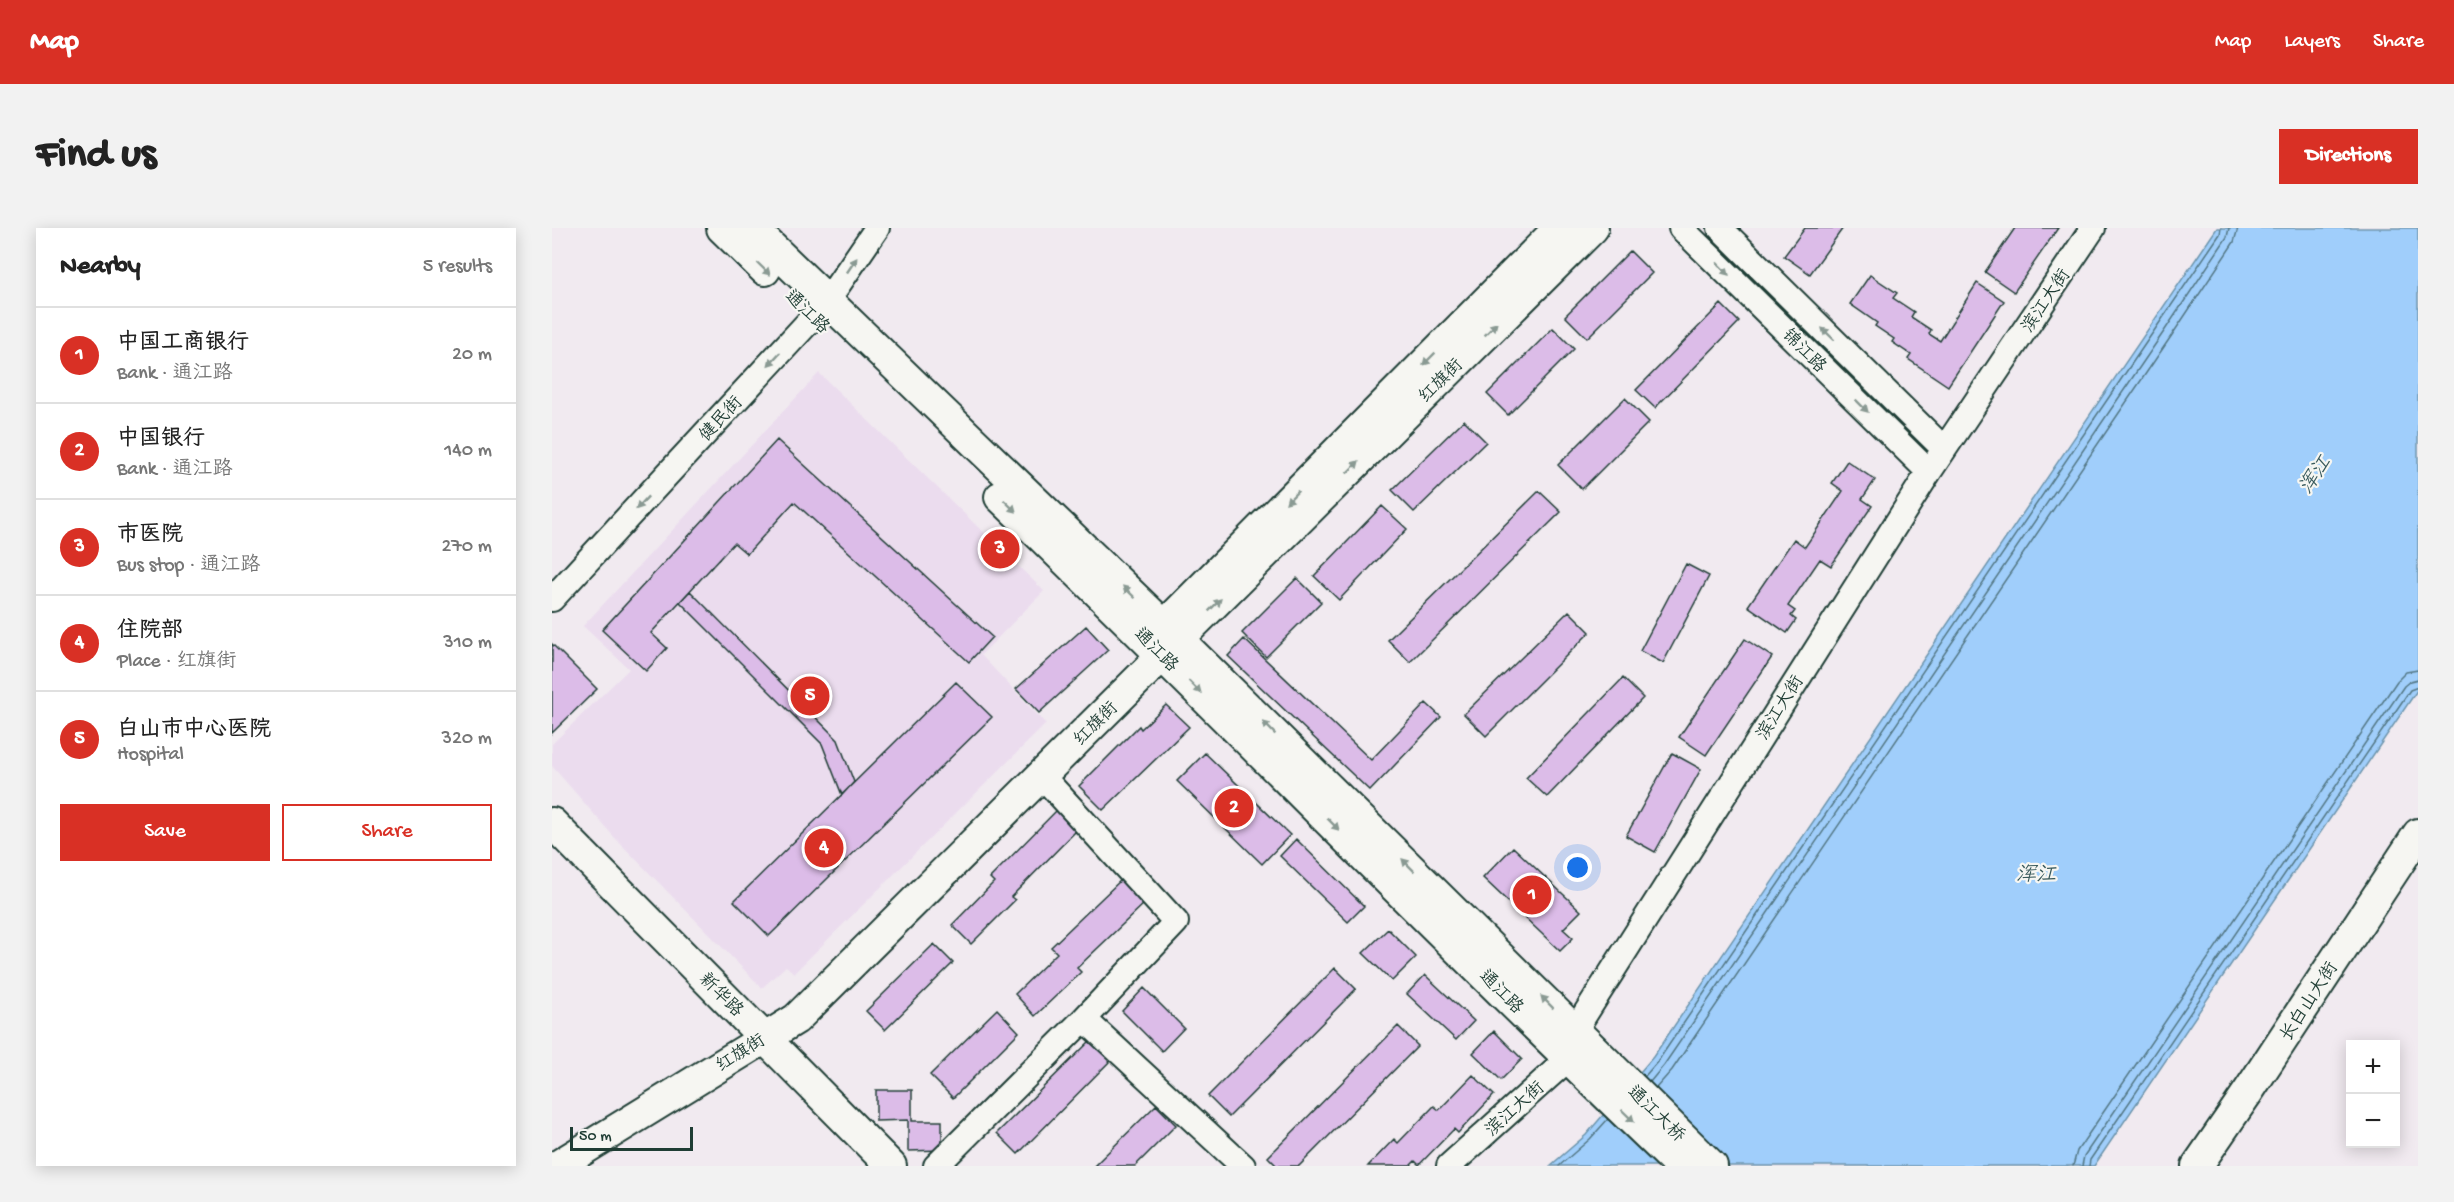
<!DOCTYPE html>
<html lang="en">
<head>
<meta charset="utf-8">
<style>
	body { margin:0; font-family:"Gochi Hand","LXGW WenKai TC",sans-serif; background:#f2f2f2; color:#222 }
	.controls { position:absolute; right:18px; bottom:18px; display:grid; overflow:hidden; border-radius:0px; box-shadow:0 3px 15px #0003 }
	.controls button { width:54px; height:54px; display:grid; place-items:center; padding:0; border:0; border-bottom:2px solid #e0e0e0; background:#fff; color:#222; font:30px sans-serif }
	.scale { position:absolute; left:18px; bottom:15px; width:123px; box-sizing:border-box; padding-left:6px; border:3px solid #1f3d34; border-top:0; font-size:16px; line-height:21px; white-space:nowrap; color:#1f3d34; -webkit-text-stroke:4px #f6f6f2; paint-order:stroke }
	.you { position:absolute; left:1026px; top:640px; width:21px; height:21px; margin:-15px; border:4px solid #fff; border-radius:50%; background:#1a73e8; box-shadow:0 0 0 9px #1a73e833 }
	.badge { display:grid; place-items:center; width:39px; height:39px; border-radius:50%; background:#d93025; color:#fff; font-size:20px; font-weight:700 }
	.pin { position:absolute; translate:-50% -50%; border:3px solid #fff; box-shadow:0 2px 6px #0006 }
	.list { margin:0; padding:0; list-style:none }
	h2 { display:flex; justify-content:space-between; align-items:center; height:78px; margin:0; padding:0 24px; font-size:26px }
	h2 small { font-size:20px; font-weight:400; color:#767676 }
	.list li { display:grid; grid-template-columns:39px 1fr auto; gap:18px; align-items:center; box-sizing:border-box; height:96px; padding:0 24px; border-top:2px solid #e0e0e0 }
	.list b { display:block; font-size:22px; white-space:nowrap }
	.list p { margin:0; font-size:20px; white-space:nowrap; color:#767676 }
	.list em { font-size:20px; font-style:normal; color:#767676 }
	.actions { display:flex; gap:12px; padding:18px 24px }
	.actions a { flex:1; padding:14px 0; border:2px solid #d93025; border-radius:0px; text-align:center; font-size:21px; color:#d93025 }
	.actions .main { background:#d93025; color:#fff }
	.map { position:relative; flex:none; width:1866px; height:938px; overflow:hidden; border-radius:0px }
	header { display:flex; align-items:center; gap:36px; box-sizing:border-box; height:84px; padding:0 30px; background:#d93025; color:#fff }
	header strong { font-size:28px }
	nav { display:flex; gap:33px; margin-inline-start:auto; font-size:21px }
	.intro { display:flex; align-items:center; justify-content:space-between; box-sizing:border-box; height:144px; padding:0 36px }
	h1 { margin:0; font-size:42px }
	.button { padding:15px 27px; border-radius:0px; background:#d93025; color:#fff; font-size:21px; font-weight:700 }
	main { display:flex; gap:36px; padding:0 36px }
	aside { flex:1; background:#fff; border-radius:0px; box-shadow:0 3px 15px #0003 }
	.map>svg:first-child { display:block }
</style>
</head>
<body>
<header>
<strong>Map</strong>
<nav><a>Map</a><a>Layers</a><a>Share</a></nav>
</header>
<div class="intro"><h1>Find us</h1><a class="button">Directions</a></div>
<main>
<aside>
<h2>Nearby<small>5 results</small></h2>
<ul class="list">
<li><span class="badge">1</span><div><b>中国工商银行</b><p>Bank · 通江路</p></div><em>20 m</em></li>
<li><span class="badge">2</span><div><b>中国银行</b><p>Bank · 通江路</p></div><em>140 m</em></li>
<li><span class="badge">3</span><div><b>市医院</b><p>Bus stop · 通江路</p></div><em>270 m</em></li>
<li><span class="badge">4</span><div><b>住院部</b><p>Place · 红旗街</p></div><em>310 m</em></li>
<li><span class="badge">5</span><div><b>白山市中心医院</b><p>Hospital</p></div><em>320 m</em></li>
</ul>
<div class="actions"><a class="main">Save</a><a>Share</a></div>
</aside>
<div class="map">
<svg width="1866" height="938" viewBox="0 0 1866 938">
	<rect width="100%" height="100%" fill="#f1eaf0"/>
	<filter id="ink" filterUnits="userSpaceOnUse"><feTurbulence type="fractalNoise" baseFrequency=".0167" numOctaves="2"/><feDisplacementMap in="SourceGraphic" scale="12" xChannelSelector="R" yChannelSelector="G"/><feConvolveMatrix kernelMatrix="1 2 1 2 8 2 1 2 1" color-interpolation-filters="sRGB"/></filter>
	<g filter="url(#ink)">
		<!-- built -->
		<path fill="#ebdcee" d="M267 145 492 363 429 427 494 496 242 745 234 738 210 760 63 610 0 538V516L77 441 31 398Z"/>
		<!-- water -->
		<path fill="#a0cefb" stroke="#6c94ab" stroke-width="1.5" d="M1665 0H1866V461L1542 938H998L1034 907 1101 829Z"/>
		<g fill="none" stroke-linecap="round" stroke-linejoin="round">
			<!-- shore -->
			<path stroke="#537784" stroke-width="1.5" d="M1093 848 1106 833 1606 97 1668 6 1669 0
				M1098 854 1112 837 1613 102 1675 9 1677 0
				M1104 860 1120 842 1620 107 1682 14 1686 0
				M1007 938 1038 911 1056 891
				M1521 938 1525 923 1845 453 1854 444 1866 442
				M1530 938 1532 928 1852 458 1858 453 1866 451
				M1537 938 1538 932 1858 462 1866 459"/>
		</g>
		<!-- building -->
		<path fill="#dcbce8" stroke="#1f3d34" stroke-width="1.5" d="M1253 0H1291L1258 46 1232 28Z
			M1463 0H1506L1462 64 1433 44Z
			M1078 23 1100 45 1035 110 1013 88Z
			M1318 47 1345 65 1341 70 1362 84 1359 89 1379 102 1377 106 1388 113 1425 55 1452 73 1396 158 1356 131 1359 127 1340 114 1342 111 1323 98 1325 95 1298 76Z
			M1169 76 1187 94 1103 180 1084 162Z
			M1001 100 1022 121 956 187 935 166Z
			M1073 170 1097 194 1030 261 1006 237Z
			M912 192 934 214 862 284 840 262Z
			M225 212 440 409 417 434 242 274 195 326 182 315 99 405 115 420 94 443 50 402Z
			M1295 233 1323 252 1310 271 1320 278 1279 338 1268 331 1236 378 1243 383 1239 388 1244 392 1235 405 1196 378 1242 311 1253 319 1291 263 1280 255Z
			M987 263 1009 284 858 434 836 412Z
			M830 278 855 301 787 372 762 348Z
			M1134 336 1157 348 1111 435 1088 423Z
			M745 350 769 374 714 429 690 405Z
			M138 363 286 512 302 554 290 567 270 516 128 374Z
			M1017 383 1038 404 934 508 912 486Z
			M534 398 556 422 487 485 464 461Z
			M692 411 819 532 874 475 889 489 818 563 676 428Z
			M1193 411 1220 429 1154 527 1127 509Z
			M0 416 45 461 0 505Z
			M1071 450 1091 470 995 569 974 550Z
			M404 454 440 489 217 708 182 673Z
			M614 477 637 499 551 582 527 558 587 498 589 501Z
			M653 525 738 607 710 636 625 553Z
			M1120 525 1149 541 1103 624 1074 608Z
			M505 582 525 602 459 669 463 672 419 716 400 697 442 654 438 650Z
			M744 611 812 678 796 694 728 628Z
			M961 619 1029 683 1011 701 1021 710 1008 723 931 650Z
			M571 650 594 674 525 740 529 744 483 788 463 766 505 725 499 719Z
			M836 701 864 729 840 753 811 725Z
			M382 716 401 735 333 802 314 783Z
			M783 740 804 761 677 889 656 868Z
			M873 747 922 793 904 812 855 766Z
			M592 760 632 800 610 823 570 783Z
			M445 781 467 804 401 870 378 847Z
			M846 798 866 818 747 938H725L716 929Z
			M942 803 970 831 949 852 921 825Z
			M543 808 563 828 466 926 445 905Z
			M921 847 942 867 906 905 902 901 867 937 863 933 858 938H816L842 911 846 915 882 878 887 882Z
			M324 862H360V893H390V922L356 923V892L324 893Z
			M604 877 624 897 583 938H542Z"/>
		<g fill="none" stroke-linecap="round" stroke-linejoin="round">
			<!-- minor casing -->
			<g stroke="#1f3d34" stroke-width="28">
				<path id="minor" d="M1129 0 1377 244
					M1168 0 1392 221
					M0 371 262 88 275 73 325 0
					M490 548 624 694 532 791 691 938
					M384 938 532 791
					M897 938 1017 830 1023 802 1377 244 1541 0"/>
			</g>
			<!-- major casing -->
			<g stroke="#1f3d34" stroke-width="34">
				<path id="major" d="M170 0 213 42
					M200 0 627 412 1160 938
					M448 269C677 490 898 719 1128 938
					M599 411 1007 0
					M0 595 339 938
					M5 938 244 791 1041 0
					M1645 938 1696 864 1866 606"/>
			</g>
			<!-- minor -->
			<use href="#minor" stroke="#f6f6f2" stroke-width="24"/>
			<!-- major -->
			<use href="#major" stroke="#f6f6f2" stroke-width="30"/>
		</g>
		<!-- one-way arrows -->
		<defs><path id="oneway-solid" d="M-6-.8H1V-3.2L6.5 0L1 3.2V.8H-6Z" transform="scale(1.5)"/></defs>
		<g fill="#8a9a93">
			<use href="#oneway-solid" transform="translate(300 37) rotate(-56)"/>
			<use href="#oneway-solid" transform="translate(212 41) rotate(44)"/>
			<use href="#oneway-solid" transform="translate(1171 41) rotate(45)"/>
			<use href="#oneway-solid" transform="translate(939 101) rotate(-45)"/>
			<use href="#oneway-solid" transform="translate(1276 106) rotate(-136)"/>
			<use href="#oneway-solid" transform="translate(222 131) rotate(133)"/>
			<use href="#oneway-solid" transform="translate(877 131) rotate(135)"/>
			<use href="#oneway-solid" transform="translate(1310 178) rotate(45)"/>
			<use href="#oneway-solid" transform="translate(801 239) rotate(-45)"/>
			<use href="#oneway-solid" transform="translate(740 269) rotate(135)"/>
			<use href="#oneway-solid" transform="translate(90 275) rotate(133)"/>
			<use href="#oneway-solid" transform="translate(458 278) rotate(44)"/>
			<use href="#oneway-solid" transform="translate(577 364) rotate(-136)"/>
			<use href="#oneway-solid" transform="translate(663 377) rotate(-45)"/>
			<use href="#oneway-solid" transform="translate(643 459) rotate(45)"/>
			<use href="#oneway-solid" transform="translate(717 500) rotate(-135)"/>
			<use href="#oneway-solid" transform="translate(781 596) rotate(45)"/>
			<use href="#oneway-solid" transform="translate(856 637) rotate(-135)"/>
			<use href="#oneway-solid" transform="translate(995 774) rotate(-135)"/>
			<use href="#oneway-solid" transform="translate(1076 888) rotate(44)"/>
		</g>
	</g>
	<g text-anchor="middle" stroke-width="4.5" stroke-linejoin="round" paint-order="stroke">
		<!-- street labels -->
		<g font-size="18" fill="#1f3d34" stroke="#f6f6f2">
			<text transform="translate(1493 72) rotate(-56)" y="6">滨江大街</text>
			<text transform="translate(256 83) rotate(44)" y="6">通江路</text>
			<text transform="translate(1253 122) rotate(45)" y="6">锦江路</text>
			<text transform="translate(888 152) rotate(-45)" y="6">红旗街</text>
			<text transform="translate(168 190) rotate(-47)" y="6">健民街</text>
			<text transform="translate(605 421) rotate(45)" y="6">通江路</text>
			<text transform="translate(1227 479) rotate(-58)" y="6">滨江大街</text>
			<text transform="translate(543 495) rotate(-45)" y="6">红旗街</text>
			<text transform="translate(950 763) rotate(45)" y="6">通江路</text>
			<text transform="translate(170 766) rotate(45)" y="6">新华路</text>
			<text transform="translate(1756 773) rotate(-57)" y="6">长白山大街</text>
			<text transform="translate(188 824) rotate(-32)" y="6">红旗街</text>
			<text transform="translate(962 880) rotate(-42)" y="6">滨江大街</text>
			<text transform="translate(1105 885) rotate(44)" y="6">通江大桥</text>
		</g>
		<!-- water labels -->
		<g font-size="20" font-style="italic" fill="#395a5c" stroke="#f6f6f2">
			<text transform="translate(1762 246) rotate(-56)" y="7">浑江</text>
			<text x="1484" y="652">浑江</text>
		</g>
	</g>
</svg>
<div class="controls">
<button>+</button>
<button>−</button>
</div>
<div class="scale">50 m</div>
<div class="you"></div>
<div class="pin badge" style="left:980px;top:667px">1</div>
<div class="pin badge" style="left:682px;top:580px">2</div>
<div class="pin badge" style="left:448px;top:321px">3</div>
<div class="pin badge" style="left:272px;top:620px">4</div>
<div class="pin badge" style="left:258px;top:468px">5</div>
</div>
</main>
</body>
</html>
